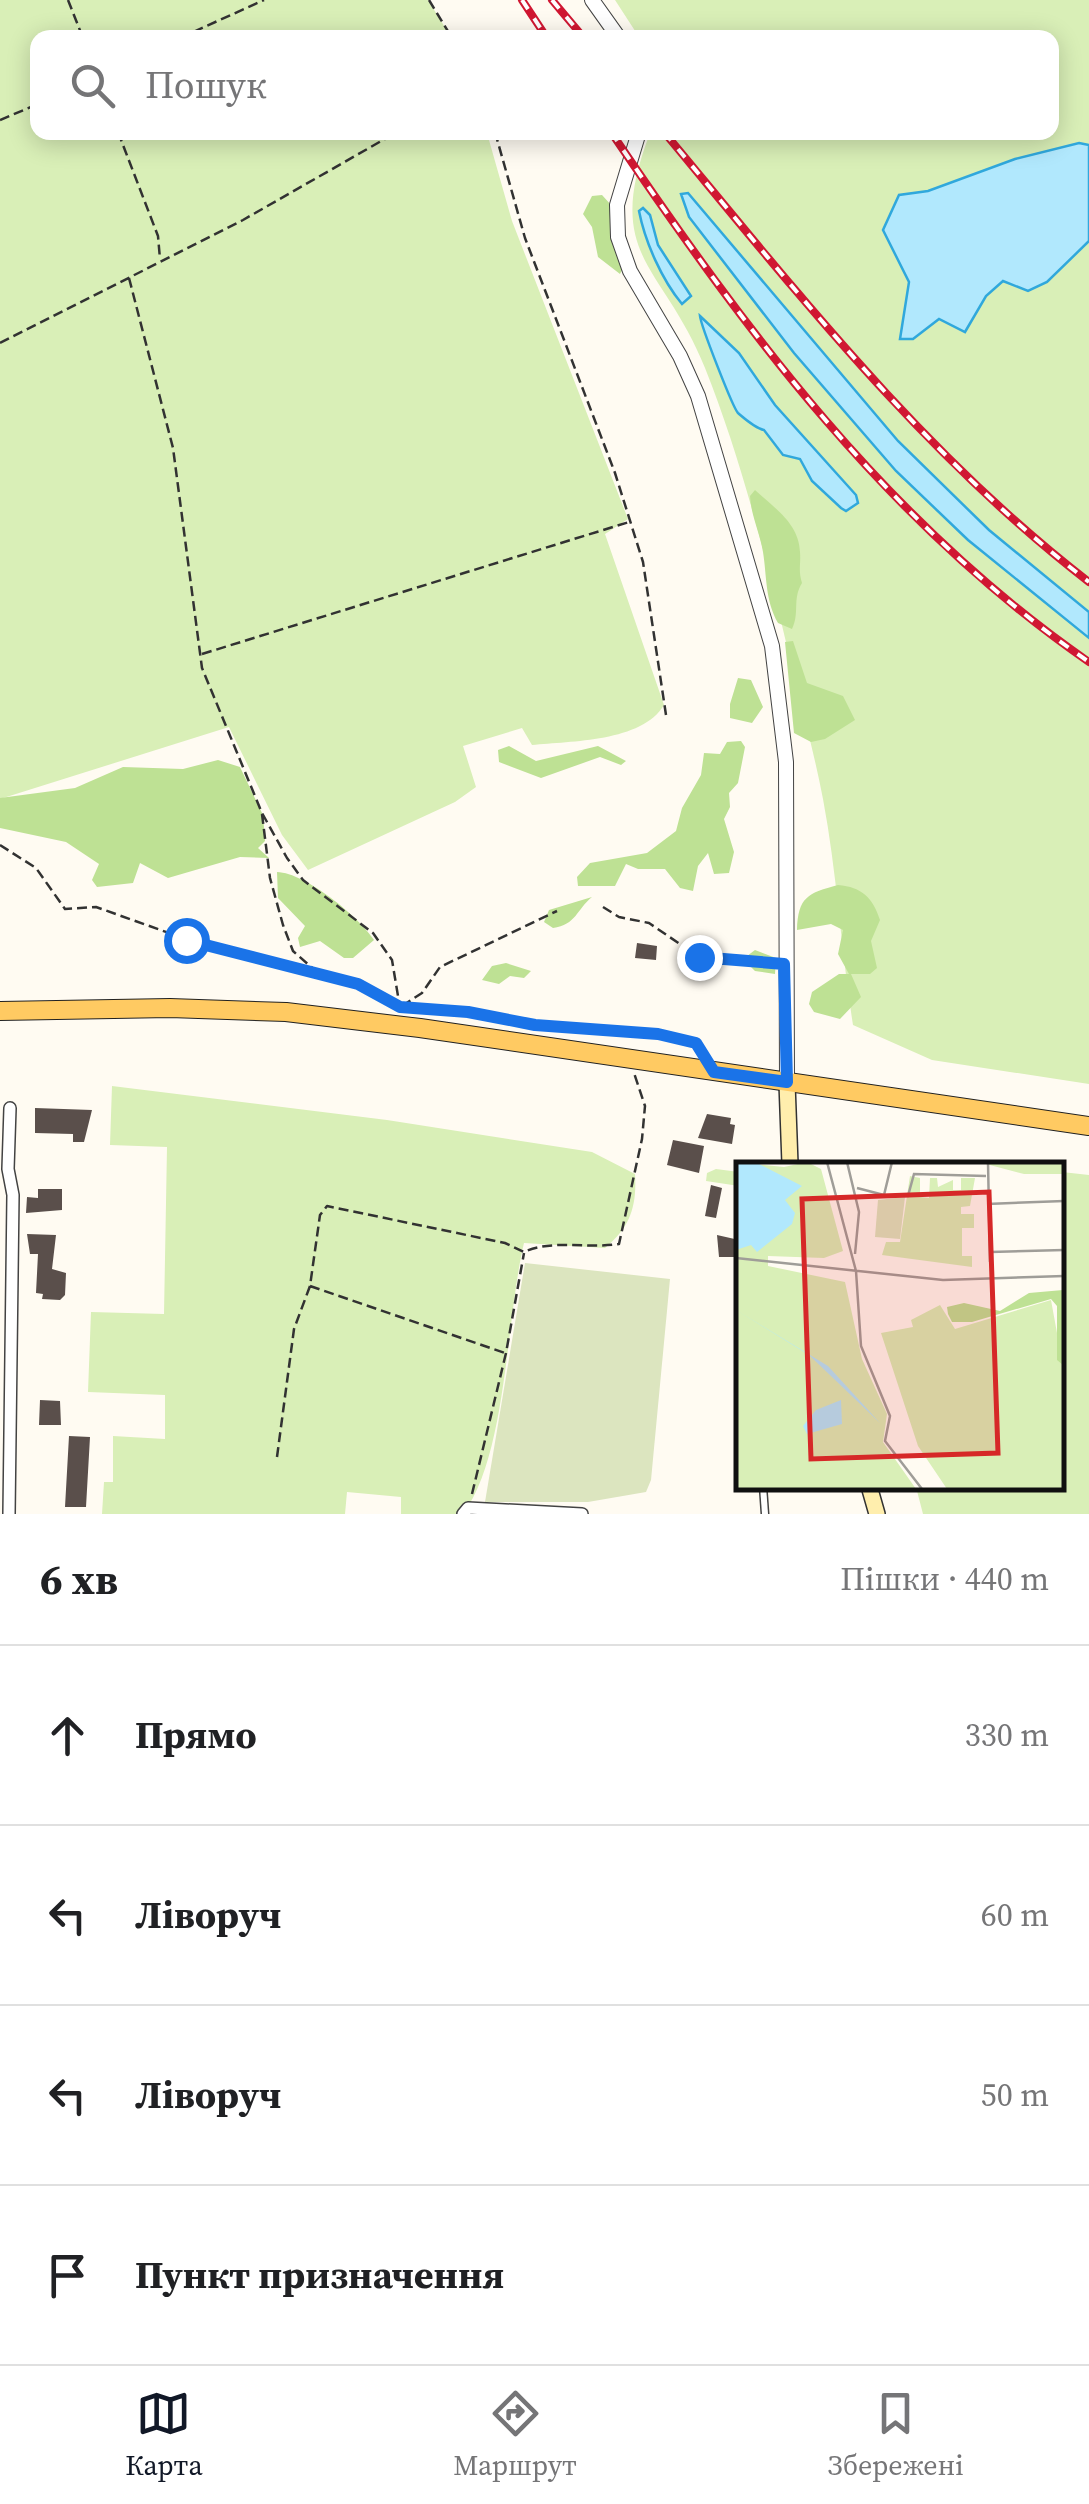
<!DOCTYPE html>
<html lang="uk">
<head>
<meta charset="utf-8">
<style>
	body { margin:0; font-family:"Source Serif 4",serif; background:#f6f6f6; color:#202124 }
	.stop { position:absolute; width:30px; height:30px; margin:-22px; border:8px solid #1a73e8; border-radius:50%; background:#fff }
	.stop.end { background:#1a73e8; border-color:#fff; box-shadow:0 2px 10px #0008 }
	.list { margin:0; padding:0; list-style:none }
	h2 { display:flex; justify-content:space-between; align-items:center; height:130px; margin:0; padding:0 40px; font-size:42px }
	h2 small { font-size:32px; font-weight:400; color:#757577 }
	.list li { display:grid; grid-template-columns:65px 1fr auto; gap:30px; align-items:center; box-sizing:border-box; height:180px; padding:0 40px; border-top:2px solid #e0e0e0 }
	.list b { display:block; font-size:38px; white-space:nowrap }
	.list em { font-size:32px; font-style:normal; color:#757577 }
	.icon { flex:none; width:55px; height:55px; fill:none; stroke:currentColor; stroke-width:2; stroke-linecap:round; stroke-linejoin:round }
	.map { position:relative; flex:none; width:1089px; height:1514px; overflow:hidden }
	.search { position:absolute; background:#fff; box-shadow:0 5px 25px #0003; left:30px; right:30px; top:30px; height:110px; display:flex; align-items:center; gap:25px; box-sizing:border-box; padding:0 35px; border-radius:20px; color:#757577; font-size:38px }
	.sheet { height:850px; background:#fff }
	nav { display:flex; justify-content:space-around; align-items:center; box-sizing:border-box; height:140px; border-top:2px solid #e0e0e0; background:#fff; font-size:28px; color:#757577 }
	nav a { display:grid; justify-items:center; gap:5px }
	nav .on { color:#111827 }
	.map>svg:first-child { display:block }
</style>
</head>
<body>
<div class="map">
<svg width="1089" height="1514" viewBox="0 0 1089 1514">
	<rect width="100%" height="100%" fill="#fffbf2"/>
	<!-- green -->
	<path fill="#d9efb7" d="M0 0H428L451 37 38 38V132L487 133 512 221 628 519 605 534 664 705C642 742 571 741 532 745L522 728 463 746 476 787 455 802 308 870 282 835 229 727 0 799Z
		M615 0H1089V1084L932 1060 853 1025C841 950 837 873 823 799 814 752 801 705 790 659 767 561 742 461 705 368 663 263 602 258 650 133L1052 132V38L639 37Z
		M112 1086 387 1120 592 1152 635 1174C637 1207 630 1227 605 1248L524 1243C506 1318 507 1455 463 1514H401V1497L347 1492 345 1514H102L104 1482H113V1436L165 1439V1395L88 1392 91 1312 164 1314 167 1147 110 1145Z
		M716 1169 739 1172V1186L706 1181 707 1173Z
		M1062 1172 1089 1175V1514H923L916 1487 1062 1486Z"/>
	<!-- forest -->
	<path fill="#bee194" d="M602 195 612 206 610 219 624 266 620 274 598 257 592 227 583 214 592 196Z
		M755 490C774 508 799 523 800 552 801 565 798 570 802 583 792 599 800 613 792 629L778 623C765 600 767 577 763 552 760 533 751 516 750 496Z
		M793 641 807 683 843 696 855 720 825 739 811 742 794 733 785 642Z
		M738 678 751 680 763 707 752 723 730 718V704Z
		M741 741 745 747 738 783 729 793 730 807 724 819 734 852 729 873 714 874 708 853 698 866 693 891 680 888 665 869H638L626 864 615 886H578L577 877 590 863 647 853 676 831 682 808 701 775 704 753 720 754 727 742Z
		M509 746 536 761 598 746 626 761 621 765 600 757 541 778 499 762 498 750Z
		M218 760 240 767 263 815 265 841 258 848 269 858 240 857 168 878 140 863 133 883 97 887 92 880 99 864 66 842 0 828V798L75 788 123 767 183 769Z
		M277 872C306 873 359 917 374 940L353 958H344L320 941 300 947 298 938 305 926 278 898Z
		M838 885C862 887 873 898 880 920L871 941 877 968 870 974H851L861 997 840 1019 814 1012 809 1004 812 992 839 974H849L838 954 843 930 831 924 797 930C798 897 808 893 838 885Z
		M592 897C577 909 576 925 553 928L544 922 549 910Z
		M755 950 776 958 775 974 755 971 743 959Z
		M506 963 531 971 524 978 510 976 499 984 482 980 492 966Z"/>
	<!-- cemetery -->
	<path fill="#dce5bf" d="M525 1263 670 1279 651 1480 646 1492 588 1502H485Z"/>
	<!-- water -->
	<path fill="#b1e8fd" stroke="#30a8dc" stroke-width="2.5" d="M1079 143 1089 145V241L1047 282 1028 291 1003 281 986 296 965 332 939 319 913 339H900L909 282 883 230 899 195 928 191 1015 159Z
		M688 193 898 441 989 530 1089 612V638L968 540 896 471 794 353 689 217 681 194Z
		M643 208 650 215 658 245 691 296 682 304C662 280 645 242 639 211Z
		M700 316 739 353 775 405 856 495 858 503 846 511 841 508 812 481 800 459 783 455 764 430C755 428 745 419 738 413 733 408 701 326 700 316Z"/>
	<!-- building -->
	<path fill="#5a4f4b" d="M637 943 657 946 656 960 635 958Z
		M35 1108 92 1110 84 1142H73V1134L35 1133Z
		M707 1114 731 1118 730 1124 735 1125 732 1144 698 1138Z
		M673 1140 704 1146 699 1173 667 1165Z
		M711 1185 722 1188 716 1218 705 1216Z
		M38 1189H62V1210L26 1213 27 1197 38 1198Z
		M27 1234 56 1235 52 1269 66 1273 65 1295 60 1300 42 1299 43 1294 36 1293 38 1254H30Z
		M717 1235 739 1240V1257H719Z
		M40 1400 60 1401 61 1425H39Z
		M69 1436 90 1437 86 1507H65Z"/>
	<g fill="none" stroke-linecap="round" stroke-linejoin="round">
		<!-- service casing -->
		<g stroke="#434343" stroke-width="9">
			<path id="service" d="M763 1486 765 1514"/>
		</g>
		<!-- minor casing -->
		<g stroke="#434343" stroke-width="14">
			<path id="minor" d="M9 1514 13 1195 8 1169 10 1108
				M463 1514 468 1508 582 1514"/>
		</g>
		<!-- tertiary casing -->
		<g stroke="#434343" stroke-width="16">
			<path id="tertiary" d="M592 0 619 38
				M639 132 617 205 618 237 630 271 680 356 698 396 772 646 786 762 787 1083"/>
		</g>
		<!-- secondary casing -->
		<g stroke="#323232" stroke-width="18">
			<path id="secondary" d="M787 1083 790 1164
				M869 1486 877 1514"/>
		</g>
		<!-- primary casing -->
		<g stroke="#212121" stroke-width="20">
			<path id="primary" d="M0 1011 170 1008 286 1012 420 1028 1089 1126"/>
		</g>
		<!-- path -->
		<path stroke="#323232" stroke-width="2.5" stroke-dasharray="10 5" stroke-linecap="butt" d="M68 0 83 38
			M429 0 452 38
			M180 38 264 0
			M0 120 38 104
			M118 132 158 236 160 259
			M495 132 525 238 615 473 643 562 666 715
			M129 278 173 448 202 668 262 813 287 858 303 880 373 933 392 960 400 1008
			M0 343 243 220 397 132
			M202 654 629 522
			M262 814 270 878 283 925 293 951 318 973 358 984 400 1007 468 1012 535 1025 657 1034 696 1043 701 1052
			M0 845 36 868 65 909 96 907 214 949 317 973
			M603 907 619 917 649 923 699 957 772 962
			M402 1006 422 993 440 967 557 911
			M310 1286 505 1353
			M277 1457 294 1329 310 1286 320 1215 327 1206 505 1243 524 1252C553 1239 587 1249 619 1244L642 1139 645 1106 634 1073
			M472 1494 506 1353 524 1253"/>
		<!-- service -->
		<use href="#service" stroke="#fff" stroke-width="6"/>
		<!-- minor -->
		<use href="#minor" stroke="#fff" stroke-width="11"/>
		<!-- tertiary -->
		<use href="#tertiary" stroke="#fff" stroke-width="14"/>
		<!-- secondary -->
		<use href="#secondary" stroke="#ffeead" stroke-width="15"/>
		<!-- primary -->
		<use href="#primary" stroke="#ffca62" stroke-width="18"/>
		<!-- rail casing -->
		<g stroke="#d01732" stroke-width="8">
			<path id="rail" d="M522 0 547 38
				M552 0 584 38
				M611 132C747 333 888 523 1089 662
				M664 132C796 291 925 456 1089 582"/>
		</g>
		<!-- rail -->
		<use href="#rail" stroke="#fff" stroke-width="4" stroke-dasharray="11" stroke-linecap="butt"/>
	</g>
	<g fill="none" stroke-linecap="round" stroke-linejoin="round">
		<!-- route -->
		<path stroke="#1a73e8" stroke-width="12" d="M186 940 358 984 400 1007 468 1012 535 1025 658 1034 696 1043 714 1072 787 1082 784 964 699 957"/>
	</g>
	<!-- overview -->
	<g transform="translate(736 1162)">
		<rect width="328" height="328" fill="#fffbf2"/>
		<path d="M0 0 48 5 71 0 85 7 107 89 88 96 32 94V104L109 120 126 197 151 252 147 280 180 327H0ZM327 0 326 12H288L250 2ZM174 14 184 16V35L193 36 194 16H201L202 25 217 18V28H225V16H239L234 44 225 45V52H238V66H226V94H236V105L146 93 150 80H164ZM315 138 327 204V327H211L182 284 145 171 177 165 175 158 204 143 219 167Z" fill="#d9efb7"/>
		<path d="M327 128V203L321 198V144L315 137 236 160H216L212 152 211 145 228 141 264 149 293 131Z" fill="#bee194"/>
		<path d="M169 35 164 77 139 75 142 38Z" fill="#dce5bf"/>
		<path d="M0 0H19L66 24 49 38 59 51 56 62 21 90 15 83 0 88ZM0 148 92 204 144 261 73 193ZM105 238 106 262 71 272 67 264 80 248Z" fill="#b1e8fd"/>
		<path fill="none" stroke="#9f9d98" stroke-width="2.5" d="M91 0 120 109M111 0 123 50 119 92M252 0 254 100M121 26 148 33 156 0M148 33 172 34 178 12 250 14M251 42 328 39M254 90 328 88M0 96 207 118 328 114M120 109 125 184 154 254 149 279 186 327"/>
		<path fill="#d62828" fill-opacity="0.15" stroke="#d62828" stroke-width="5" d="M253 30 262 291 75 297 66 37Z"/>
		<rect width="328" height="328" fill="none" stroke="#101010" stroke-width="5"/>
	</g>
</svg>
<div class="stop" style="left:186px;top:940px"></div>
<div class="stop end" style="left:699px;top:957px"></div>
<div class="search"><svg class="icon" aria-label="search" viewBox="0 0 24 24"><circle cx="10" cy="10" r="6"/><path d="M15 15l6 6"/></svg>Пошук</div>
</div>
<section class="sheet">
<h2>6 хв<small>Пішки · 440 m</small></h2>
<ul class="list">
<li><svg class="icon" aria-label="ahead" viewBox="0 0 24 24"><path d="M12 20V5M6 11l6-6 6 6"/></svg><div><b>Прямо</b></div><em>330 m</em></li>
<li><svg class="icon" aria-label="left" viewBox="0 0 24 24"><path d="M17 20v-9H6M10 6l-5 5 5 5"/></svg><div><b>Ліворуч</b></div><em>60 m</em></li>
<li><svg class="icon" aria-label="left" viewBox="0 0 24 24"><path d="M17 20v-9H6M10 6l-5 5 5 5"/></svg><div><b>Ліворуч</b></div><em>50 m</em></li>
<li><svg class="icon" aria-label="arrive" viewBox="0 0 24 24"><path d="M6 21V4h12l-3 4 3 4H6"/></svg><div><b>Пункт призначення</b></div></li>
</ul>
</section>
<nav>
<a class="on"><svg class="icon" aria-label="map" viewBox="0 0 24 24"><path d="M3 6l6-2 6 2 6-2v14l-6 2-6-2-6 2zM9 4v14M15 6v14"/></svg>Карта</a>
<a><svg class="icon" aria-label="directions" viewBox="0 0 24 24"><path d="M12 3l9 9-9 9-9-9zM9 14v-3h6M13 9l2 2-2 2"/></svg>Маршрут</a>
<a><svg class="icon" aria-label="saved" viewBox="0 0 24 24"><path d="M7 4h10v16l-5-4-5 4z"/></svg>Збережені</a>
</nav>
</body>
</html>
